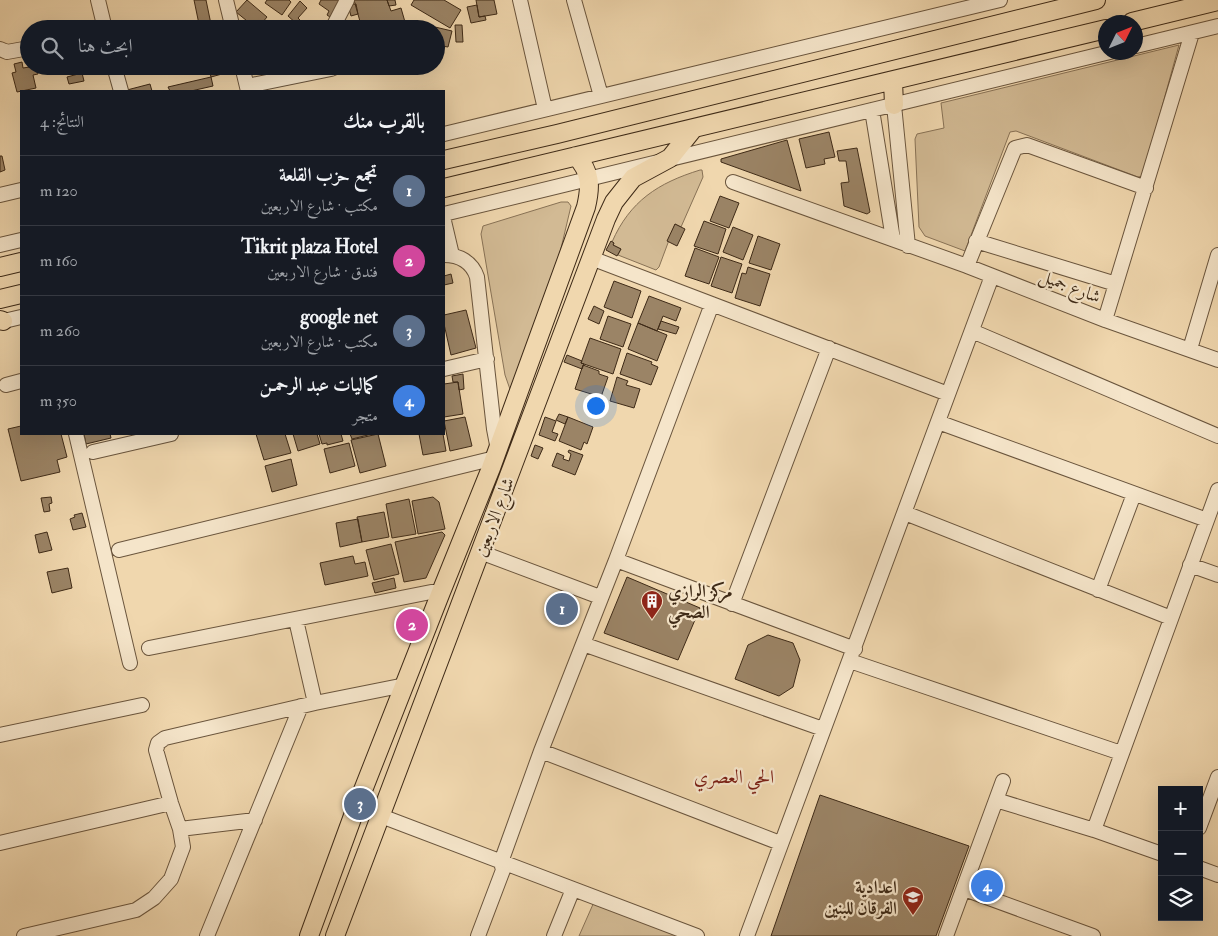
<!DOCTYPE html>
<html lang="ar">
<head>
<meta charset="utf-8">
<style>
	body { margin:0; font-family:"IM FELL Double Pica",Amiri,serif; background:#20242c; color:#f1f3f6; direction:rtl }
	.controls { position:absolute; right:15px; bottom:15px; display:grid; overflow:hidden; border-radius:0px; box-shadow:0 5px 20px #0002 }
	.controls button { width:45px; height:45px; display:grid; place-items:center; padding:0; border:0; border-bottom:1px solid #363941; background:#171b24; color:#f1f3f6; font:25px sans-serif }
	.compass { position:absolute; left:1098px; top:15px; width:45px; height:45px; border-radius:50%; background:#171b24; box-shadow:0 5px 20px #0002; rotate:47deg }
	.you { position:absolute; left:595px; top:405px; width:18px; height:18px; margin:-12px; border:4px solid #fff; border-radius:50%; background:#1a73e8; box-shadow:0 0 0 8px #1a73e833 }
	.badge { display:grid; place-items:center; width:32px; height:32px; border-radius:50%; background:#db2777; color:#fff; font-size:16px; font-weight:700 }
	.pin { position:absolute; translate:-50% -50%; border:2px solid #fff; box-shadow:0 1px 5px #0006 }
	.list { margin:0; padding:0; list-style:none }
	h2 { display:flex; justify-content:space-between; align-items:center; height:65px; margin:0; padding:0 20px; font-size:21px }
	h2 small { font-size:16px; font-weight:400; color:#9ea1a6 }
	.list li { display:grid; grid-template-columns:32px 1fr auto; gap:15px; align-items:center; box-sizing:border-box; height:70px; padding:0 20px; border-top:1px solid #363941 }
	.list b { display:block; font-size:19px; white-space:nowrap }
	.list p { margin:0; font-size:16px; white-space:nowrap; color:#9ea1a6 }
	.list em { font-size:16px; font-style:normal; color:#9ea1a6 }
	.icon { flex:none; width:28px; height:28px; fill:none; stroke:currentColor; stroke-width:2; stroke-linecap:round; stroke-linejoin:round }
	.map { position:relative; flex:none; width:1218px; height:936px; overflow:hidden; direction:ltr }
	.search { position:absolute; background:#171b24; box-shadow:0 5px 20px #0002; left:20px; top:20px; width:425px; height:55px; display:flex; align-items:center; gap:12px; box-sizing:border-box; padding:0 18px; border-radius:28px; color:#9ea1a6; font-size:19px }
	.panel { position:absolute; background:#171b24; box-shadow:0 5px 20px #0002; left:20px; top:90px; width:425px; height:345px; border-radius:0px; direction:rtl }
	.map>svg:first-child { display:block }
</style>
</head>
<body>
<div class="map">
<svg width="1218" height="936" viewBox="0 0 1218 936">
	<rect width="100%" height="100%" fill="#f0d7ae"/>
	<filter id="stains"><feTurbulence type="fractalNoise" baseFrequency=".004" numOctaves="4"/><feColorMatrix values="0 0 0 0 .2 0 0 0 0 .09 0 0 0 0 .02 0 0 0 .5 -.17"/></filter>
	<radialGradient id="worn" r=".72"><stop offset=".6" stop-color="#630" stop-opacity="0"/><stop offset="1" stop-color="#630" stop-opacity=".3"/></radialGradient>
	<!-- green -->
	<path fill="#d2ba94" stroke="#887256" d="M1179 45 1143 176 1138 177 1016 131 1010 132 965 251 925 236 919 227 915 139 917 134 944 128 941 103Z
		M700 170H702L703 177 681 227 675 224 659 267 656 270 618 255 621 249 613 245 614 243 612 242C630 201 658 183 700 170Z
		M561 202H568L571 206 558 261 512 395 505 375 481 234 483 226Z
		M594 902 680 936H579Z"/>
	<!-- building -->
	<path fill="#9b8466" stroke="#3e2a17" d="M194 0H206L212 29H200Z
		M247 0 267 17 257 29 236 12Z
		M267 0H289L291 2 282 15 265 3Z
		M321 0H341L330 17 327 15 329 11 319 4Z
		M354 0H387L391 11 401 8 407 29H376L375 22 361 25Z
		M387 0H395L396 5 389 6Z
		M414 0H444L461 10 450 28 411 5Z
		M476 0H494L497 14 479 17Z
		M300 1 307 8 298 18 301 21 297 24 288 16Z
		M356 4 358 14 351 16 348 5Z
		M477 5 479 17 485 16 486 20 471 23 467 7Z
		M281 22 293 29H277Z
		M455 25H462L463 42H456Z
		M435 27 452 31 448 47 436 45Z
		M22 62 23 68 36 66 38 74 33 75 36 88 17 92 12 73 16 72 14 64Z
		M208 66H221L222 74 211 77Z
		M260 66H276L277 67 271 75 259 68Z
		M82 73 84 81 69 84 67 77Z
		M211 77 213 86 191 91H170L168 87Z
		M150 84 152 91H128L127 90Z
		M829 132 835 157 824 159 825 164 806 168 799 139Z
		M787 140 801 191 721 162V159Z
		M857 148 870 212 867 214 844 206 841 183 849 182 846 161H839L837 151Z
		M0 156H2L5 170 0 172Z
		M720 196 739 203 729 228 710 221Z
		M704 221 726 229 718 254 694 246Z
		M675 224 685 229 677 246 667 241Z
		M733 227 753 235 743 260 723 252Z
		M758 236 780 244 771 270 749 263Z
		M611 241 614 243 613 245 621 249 617 256 606 250Z
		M695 248 719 257 709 284 685 276Z
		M721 257 742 264 732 293 711 286Z
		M748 267 770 274 760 306 735 298 742 273 746 274Z
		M451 274 453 283 444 285V276Z
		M614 281 641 291 632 318 604 307Z
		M649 296 681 308 676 321 663 316 657 331 638 323Z
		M594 306 604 311 599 324 588 319Z
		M466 310 476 348 451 355 444 324V315Z
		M608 316 631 324 623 347 600 339Z
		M661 321 679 327 676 334 658 329Z
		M638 323 667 335 657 361 628 349Z
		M590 338 621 349 613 374 581 363Z
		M627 353 652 362 651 364 658 367 651 385 620 374Z
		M567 355 582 361 581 363 584 364 582 369 564 362Z
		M583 365 599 371V374L608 377 601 397 575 389Z
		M463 374 464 389 459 390 458 382H453L452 376Z
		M617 377 628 381 626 385 640 389 634 408 610 401Z
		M458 382 463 414 444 417V384Z
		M559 414 568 417 565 424 556 420Z
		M465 417 472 446 450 451 444 421Z
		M545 417 556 421 552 432 558 434 555 441 539 435Z
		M568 417 593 427 587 444 584 442 581 450 559 441Z
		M21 426V434H61L67 457 57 460 60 472 21 481 8 429Z
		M84 434H110L111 438 86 444Z
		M256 434H285L291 453 264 460Z
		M293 434H317L320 444 298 451Z
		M319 434H343H341L343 441 327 445V443L322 444Z
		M350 434H372L352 439Z
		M378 434 386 466 360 473 351 440Z
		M419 434H443L446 451 423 455Z
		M349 443 355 466 330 473 324 449Z
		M535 445 543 448 538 459 531 456Z
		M569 450 583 455 575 475 552 466 557 453 564 456 563 459 569 461 571 454 568 452Z
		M291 459 297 485 272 492 265 466Z
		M51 497 52 503 49 504 50 511 44 512 41 498Z
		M433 497 439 502 445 529 418 534 412 501Z
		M409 499 416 534 392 538 386 504Z
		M384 512 389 537 362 542 357 517Z
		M82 513 86 527 73 530 70 519 75 517 74 515Z
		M358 519 362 542 340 547 336 523Z
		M47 532 52 550 39 553 35 535Z
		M442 532 445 535 426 578 404 582 395 542Z
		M391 544 399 574 374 580 366 550Z
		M353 556 355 564 365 562 368 576 325 585 320 563Z
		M68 568 72 588 52 593 47 572Z
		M627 577 700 608 678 660 604 633Z
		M394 578 396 588 375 593 372 583Z
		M768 635 793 643 800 660 793 687 779 696 735 679 748 645Z
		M820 795 969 846 936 936H771Z"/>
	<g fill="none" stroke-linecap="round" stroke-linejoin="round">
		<!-- minor casing -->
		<g stroke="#6a553d" stroke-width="16">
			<path id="minor" d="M98 0 105 29
				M226 0 233 29
				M520 0 545 109
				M574 0 601 96
				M332 29 347 0
				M1136 46 1218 26
				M0 49 7 52 29 48
				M114 66 121 91
				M242 66 248 91
				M247 86 331 69 338 66
				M894 105 908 246
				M872 110 893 239
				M444 134 1000 0
				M733 182 967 266 1105 320 1218 360
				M0 195 21 190
				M444 214 1110 52
				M444 221 452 255
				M976 241 1116 284
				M0 245 21 240
				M444 255C459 255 472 262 477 277L494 429 498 450
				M591 258 948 394
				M967 266 1015 148 1027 145 1146 188
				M712 304 616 560 855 649
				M1105 320 1192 33
				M0 322 21 317
				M972 331 1218 436
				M1190 349 1218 255
				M444 369 487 359
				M6 385 21 381
				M938 422 1207 520
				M76 434 130 663
				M93 452 171 434
				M905 513 1171 618
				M119 550 495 458
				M480 552 600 597
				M1190 565 1218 575
				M1098 590 1134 494
				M732 604 829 348
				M583 644 823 729
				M149 648 431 592H441
				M850 661 1121 753
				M315 703 405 685
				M0 735 142 705
				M541 751 780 843
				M996 800 1094 830 1162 854
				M381 816 697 936
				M1199 828 1218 777
				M180 829 255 820
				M1094 830 1218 490
				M0 843 171 803
				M1199 868 1218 875
				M964 889 1093 936
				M24 936 136 910 154 898 171 879 183 847 180 829 171 803 156 750 158 743 165 738 315 703 296 620
				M207 936 301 706
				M478 936 503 870 501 862 541 751 616 560
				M554 936 573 889
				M747 936 992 276
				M946 936 1003 781"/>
		</g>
		<!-- major casing -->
		<g stroke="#3e2a17" stroke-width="20">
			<path id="major" d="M1132 22 1218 1
				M893 81 894 105
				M444 160 557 134 1096 0
				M444 188 1106 29
				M0 267 21 262
				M0 299 21 294
				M0 320 3 321
				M309 936 354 813 441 592 491 468 586 207C591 186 591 172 576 156
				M335 936 606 219 614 202 633 178 670 158 694 128"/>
		</g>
		<!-- minor -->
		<use href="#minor" stroke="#f5e5ca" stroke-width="14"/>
		<!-- major -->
		<use href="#major" stroke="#f0d7ae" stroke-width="18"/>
	</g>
	<!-- icons -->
	<defs>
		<g id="building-pin" transform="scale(1.125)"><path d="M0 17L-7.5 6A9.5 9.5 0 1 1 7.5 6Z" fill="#8f2418" stroke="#f5e5ca"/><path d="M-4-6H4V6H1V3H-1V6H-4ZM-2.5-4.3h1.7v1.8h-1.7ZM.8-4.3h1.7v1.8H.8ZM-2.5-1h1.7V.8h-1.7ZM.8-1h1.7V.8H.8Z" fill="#fff"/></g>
		<g id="school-pin" transform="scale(1.125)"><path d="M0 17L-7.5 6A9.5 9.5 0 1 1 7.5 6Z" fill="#8f2418" stroke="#f5e5ca"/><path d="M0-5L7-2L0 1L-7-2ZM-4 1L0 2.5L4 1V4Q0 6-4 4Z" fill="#fff"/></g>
	</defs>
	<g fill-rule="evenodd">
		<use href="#building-pin" x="652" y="601"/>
		<use href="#school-pin" x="913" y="897"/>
	</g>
	<g text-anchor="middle" stroke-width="4.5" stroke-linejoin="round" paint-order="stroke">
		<!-- street labels -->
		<g font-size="18" fill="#3e2a17" stroke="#f5e5ca">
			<text transform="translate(1070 286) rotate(21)" y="6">شارع جميل</text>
			<text transform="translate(494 517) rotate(-69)" y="6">شارع الاربعين</text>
		</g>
		<!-- poi labels -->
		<g font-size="18" font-weight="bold" fill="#3e2a17" stroke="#f5e5ca" text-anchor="start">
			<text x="668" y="597">مركز الرازي<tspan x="668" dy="21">الصحي</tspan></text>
			<text x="897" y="893" text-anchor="end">اعدادية<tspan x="897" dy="21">الفرقان للبنين</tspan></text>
		</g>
		<!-- neighbourhood labels -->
		<g font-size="19" fill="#7a1f14" stroke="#f5e5ca">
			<text x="734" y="783">الحي العصري</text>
		</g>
	</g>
	<rect width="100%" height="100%" filter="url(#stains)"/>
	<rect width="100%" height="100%" fill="url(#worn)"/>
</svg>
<div class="controls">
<button>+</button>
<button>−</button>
<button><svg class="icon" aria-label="layers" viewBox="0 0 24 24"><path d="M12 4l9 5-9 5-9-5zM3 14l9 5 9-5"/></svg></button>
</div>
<svg class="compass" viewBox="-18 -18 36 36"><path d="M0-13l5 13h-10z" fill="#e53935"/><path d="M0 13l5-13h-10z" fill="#9ea1a6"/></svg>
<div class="you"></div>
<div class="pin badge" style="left:562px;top:609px;background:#5c6f8a">1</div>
<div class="pin badge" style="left:412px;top:625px;background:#d1479c">2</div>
<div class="pin badge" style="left:360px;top:804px;background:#5c6f8a">3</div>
<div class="pin badge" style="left:987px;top:886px;background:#3f7fe0">4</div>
<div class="search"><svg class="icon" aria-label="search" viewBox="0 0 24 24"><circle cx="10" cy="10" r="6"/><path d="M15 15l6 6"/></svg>ابحث هنا</div>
<section class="panel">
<h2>بالقرب منك<small>النتائج: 4</small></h2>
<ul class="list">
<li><span class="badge" style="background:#5c6f8a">1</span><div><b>تجمع حزب القلعة</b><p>مكتب · شارع الاربعين</p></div><em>120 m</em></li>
<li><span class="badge" style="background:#d1479c">2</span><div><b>Tikrit plaza Hotel</b><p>فندق · شارع الاربعين</p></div><em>160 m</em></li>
<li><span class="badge" style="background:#5c6f8a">3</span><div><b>google net</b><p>مكتب · شارع الاربعين</p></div><em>260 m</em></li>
<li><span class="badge" style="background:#3f7fe0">4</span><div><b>كماليات عبد الرحمـن</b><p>متجر</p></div><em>350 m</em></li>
</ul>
</section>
</div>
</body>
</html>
